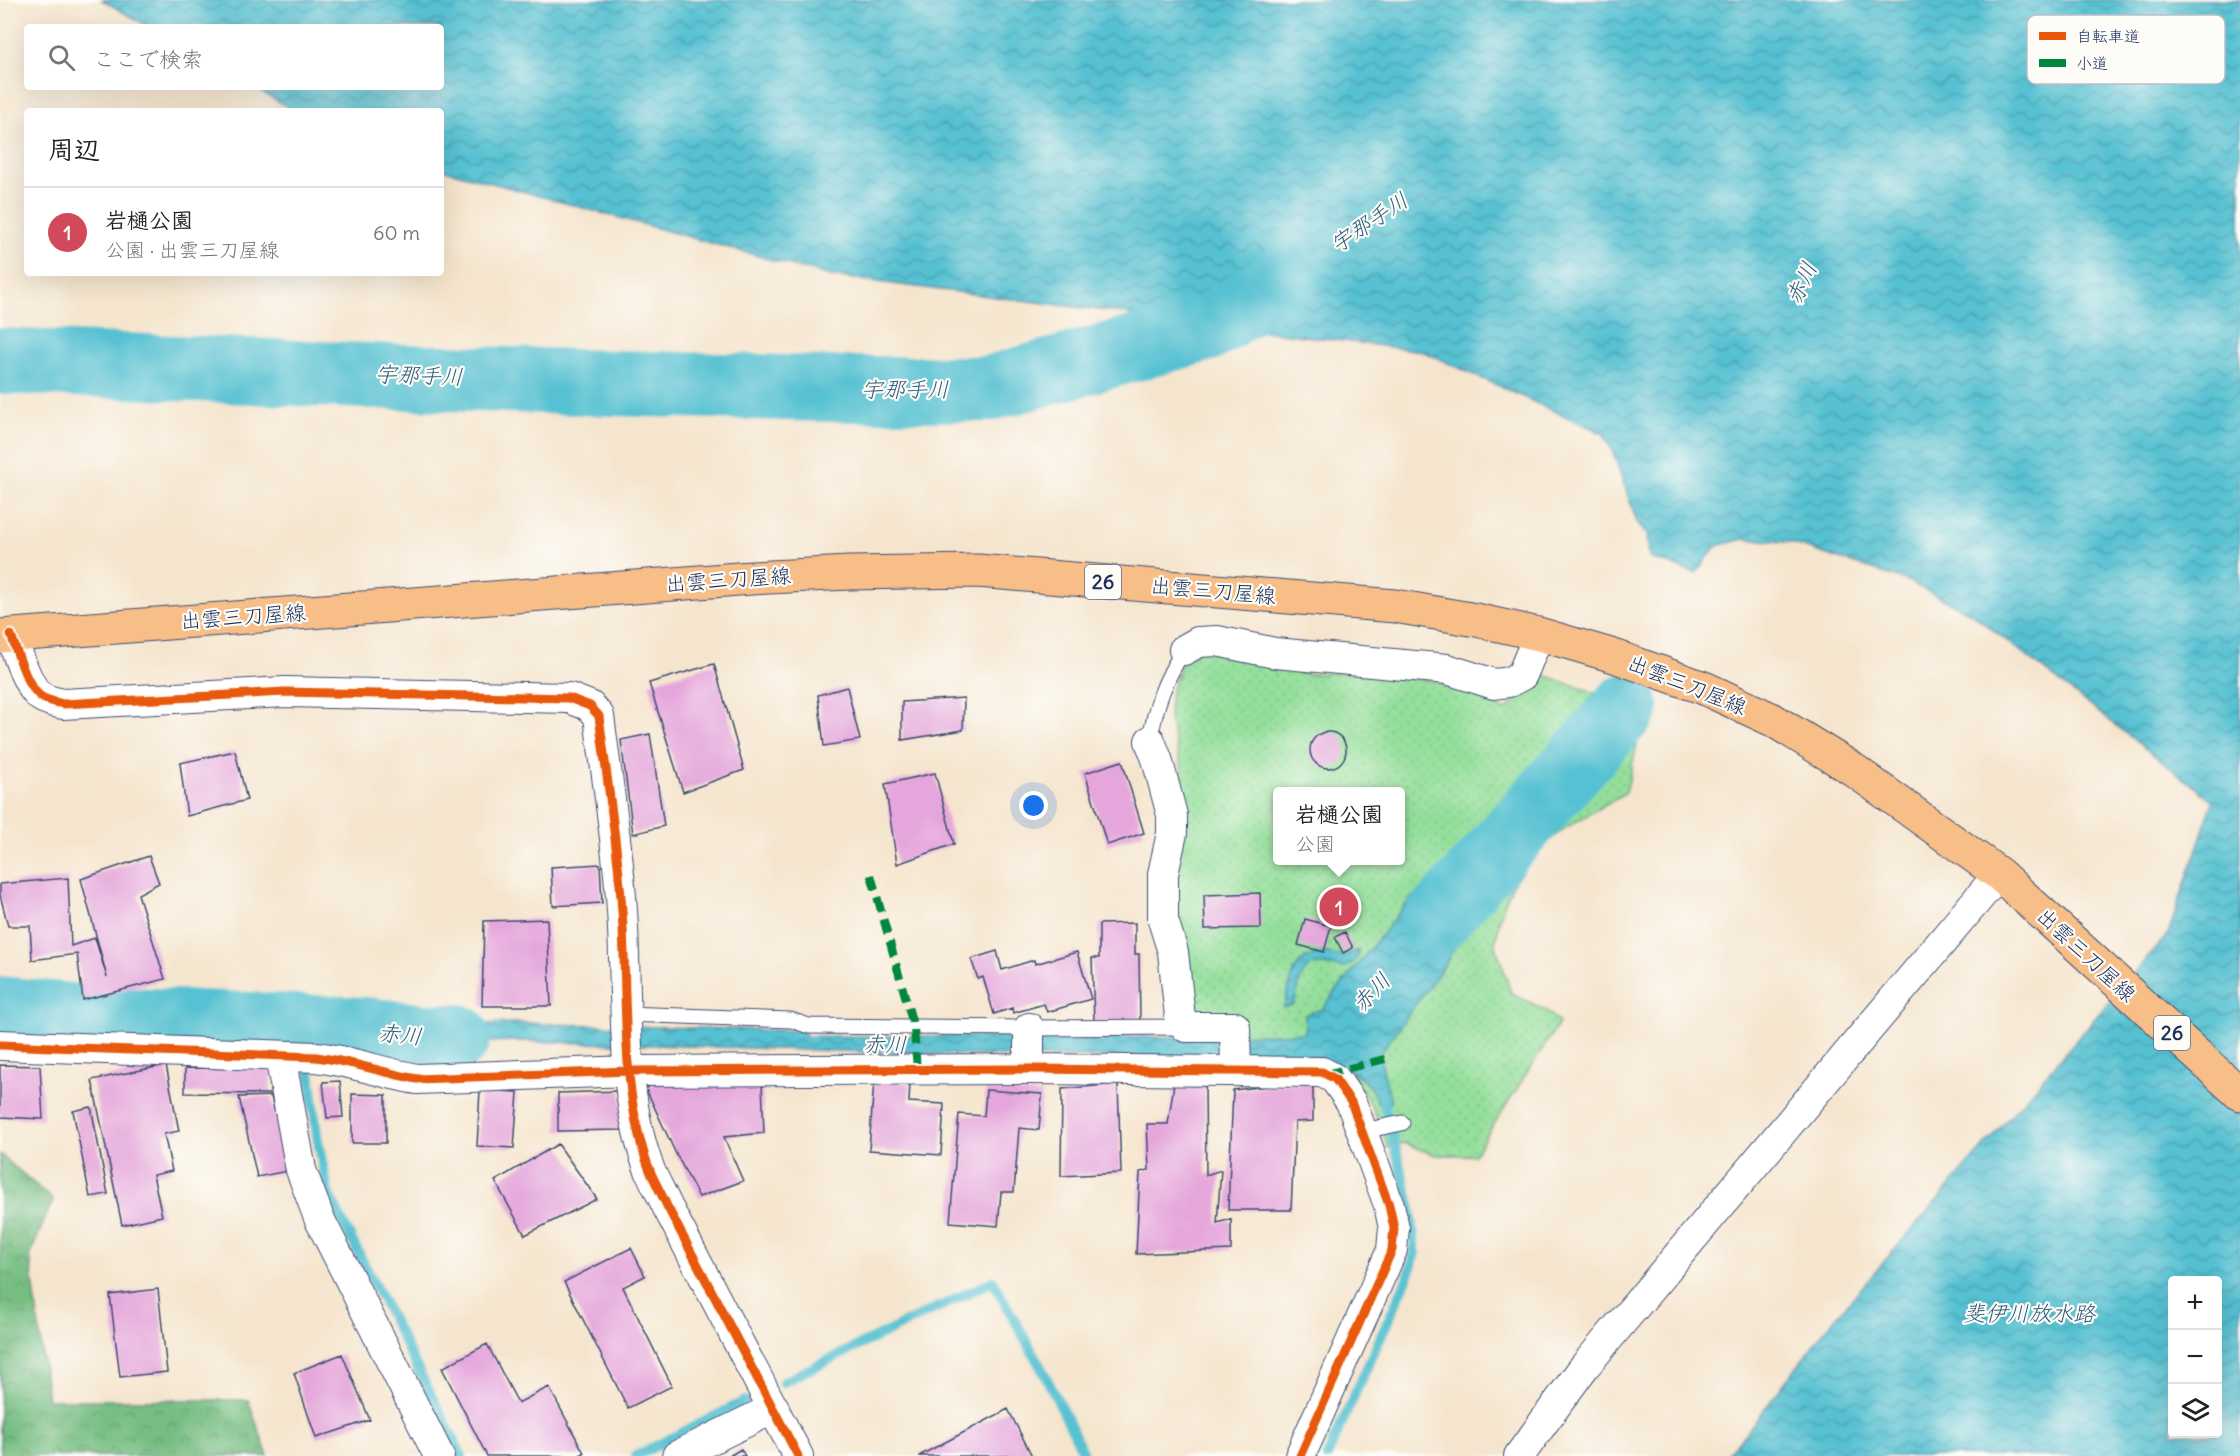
<!DOCTYPE html>
<html lang="ja">
<head>
<meta charset="utf-8">
<style>
	body { margin:0; font-family:Delius,"Klee One",sans-serif; background:#f6f6f6; color:#222 }
	.controls { position:absolute; right:18px; bottom:18px; display:grid; overflow:hidden; border-radius:6px; box-shadow:0 6px 24px #0002 }
	.controls button { width:54px; height:54px; display:grid; place-items:center; padding:0; border:0; border-bottom:2px solid #e0e0e0; background:#fff; color:#222; font:30px sans-serif }
	.you { position:absolute; left:1034px; top:806px; width:21px; height:21px; margin:-15px; border:4px solid #fff; border-radius:50%; background:#1a73e8; box-shadow:0 0 0 9px #1a73e833 }
	.badge { display:grid; place-items:center; width:39px; height:39px; border-radius:50%; background:#d1495b; color:#fff; font-size:20px; font-weight:700 }
	.pin { position:absolute; translate:-50% -50%; border:3px solid #fff; box-shadow:0 2px 6px #0006 }
	.popup { position:absolute; left:1273px; top:787px; width:132px; height:78px; box-sizing:border-box; display:grid; place-content:center; border-radius:6px; background:#fff; filter:drop-shadow(0 2px 4px #0005); font-size:20px; white-space:nowrap; color:#767676 }
	.popup b { font-size:22px; color:#222 }
	.popup::after { content:''; position:absolute; left:50%; top:100%; margin-left:-12px; border:12px solid transparent; border-top-color:#fff }
	.list { margin:0; padding:0; list-style:none }
	h2 { display:flex; justify-content:space-between; align-items:center; height:78px; margin:0; padding:0 24px; font-size:26px }
	h2 small { font-size:20px; font-weight:400; color:#767676 }
	.list li { display:grid; grid-template-columns:39px 1fr auto; gap:18px; align-items:center; box-sizing:border-box; height:90px; padding:0 24px; border-top:2px solid #e0e0e0 }
	.list b { display:block; font-size:22px; white-space:nowrap }
	.list p { margin:0; font-size:20px; white-space:nowrap; color:#767676 }
	.list em { font-size:20px; font-style:normal; color:#767676 }
	.icon { flex:none; width:33px; height:33px; fill:none; stroke:currentColor; stroke-width:2; stroke-linecap:round; stroke-linejoin:round }
	.map { position:relative; flex:none; width:2240px; height:1456px; overflow:hidden }
	.search { position:absolute; background:#fff; box-shadow:0 6px 24px #0002; left:24px; top:24px; width:420px; height:66px; display:flex; align-items:center; gap:15px; box-sizing:border-box; padding:0 21px; border-radius:6px; color:#767676; font-size:22px }
	.panel { position:absolute; background:#fff; box-shadow:0 6px 24px #0002; left:24px; top:108px; width:420px; height:168px; border-radius:6px }
	.map>svg:first-child { display:block }
</style>
</head>
<body>
<div class="map">
<svg width="2240" height="1456" viewBox="0 0 2240 1456">
	<defs>
		<pattern id="grass-dots" width="8" height="8" patternUnits="userSpaceOnUse" patternTransform="scale(1.5)"><rect width="8" height="8" fill="#94df9b"/><path d="M2 2h.1M6 6h.1" fill="none" stroke="#7fc088" stroke-width="1.8" stroke-linecap="round"/></pattern>
		<pattern id="forest-crowns" width="20" height="18" patternUnits="userSpaceOnUse" patternTransform="scale(1.5)"><rect width="20" height="18" fill="#77be83"/><path d="M2 6a3 3 0 1 1 6 0M12 15a3 3 0 1 1 6 0" fill="none" stroke="#619b6e"/></pattern>
		<pattern id="water-waves" width="16" height="10" patternUnits="userSpaceOnUse" patternTransform="scale(1.5)"><rect width="16" height="10" fill="#56c1d2"/><path d="M0 5q4-4 8 0t8 0" fill="none" stroke="#469dae"/></pattern>
	</defs>
	<rect width="100%" height="100%" fill="#fdfcf7"/>
	<filter id="ink" filterUnits="userSpaceOnUse"><feTurbulence type="fractalNoise" baseFrequency=".0167" numOctaves="2"/><feDisplacementMap in="SourceGraphic" scale="12" xChannelSelector="R" yChannelSelector="G"/><feConvolveMatrix kernelMatrix="1 2 1 2 8 2 1 2 1" color-interpolation-filters="sRGB"/></filter>
	<filter id="wash" filterUnits="userSpaceOnUse"><feTurbulence type="fractalNoise" baseFrequency=".008" numOctaves="4" result="noise"/><feDisplacementMap in="SourceGraphic" scale="24" xChannelSelector="R" yChannelSelector="G"/><feGaussianBlur stdDeviation="1.35" result="paint"/><feColorMatrix in="noise" values="0 0 0 0 0 0 0 0 0 0 0 0 0 0 0 0 0 1.4 0 .05"/><feComposite in="paint" operator="in"/></filter>
	<g filter="url(#wash)">
		<rect width="100%" height="100%" fill="#f5e5ce"/>
		<!-- grass -->
		<path fill="url(#grass-dots)" stroke="#58877c" stroke-width="1.5" fill-rule="evenodd" d="M1200 650 1306 674 1376 671 1433 681 1471 692 1505 711 1541 674 1645 710 1626 792 1567 827 1526 858 1507 897 1500 917 1495 943 1511 993 1547 1011 1559 1023 1474 1155H1435L1404 1143 1388 1148C1379 1121 1371 1099 1352 1078L1220 1058 1199 1017 1189 1010 1174 920 1176 876 1184 832 1181 765 1169 719 1170 695 1181 664ZM1278 792H1400V860H1278Z"/>
		<!-- forest -->
		<path fill="url(#forest-crowns)" stroke="#497670" stroke-width="1.5" d="M0 1154 53 1200 30 1255 48 1400H248L268 1456H0Z"/>
		<!-- water -->
		<path fill="url(#water-waves)" stroke="#387898" stroke-width="1.5" fill-rule="evenodd" d="M102 0H2240V1456H1726L1757 1419 1824 1331 2168 934 2213 801 1971 613 1907 581 1788 542 1744 539 1716 546 1696 573 1649 558 1647 534 1637 522 1615 458 1604 434 1422 351 831 276 441 169V111H294L253 87H441V27H149ZM2172 1280H2218V1434H2172Z
			M1490 852 1498 858 1446 963 1379 1054 1391 1102 1379 1105C1367 1069 1330 1060 1297 1056L1039 1057 518 1041 368 1045V1027L517 1023 805 1031V1036L1195 1037 1305 1033V1015L1322 1009 1410 899 1472 854Z
			M1358 950V956C1354 961 1351 966 1344 967 1331 969 1310 956 1302 977 1298 985 1297 995 1294 1004L1283 1008C1293 981 1289 955 1326 953 1330 953 1335 956 1340 956 1346 956 1353 952 1358 950Z"/>
		<g fill="none" stroke-linecap="round" stroke-linejoin="round">
			<!-- stream -->
			<path stroke="#56c1d2" stroke-width="10" d="M307 1028V1035
				M310 1071 317 1135 328 1193 462 1456
				M783 1382 993 1281 1044 1373 1085 1456
				M636 1456 745 1401
				M1327 1456 1410 1272 1415 1252 1411 1209 1381 1092"/>
			<!-- river -->
			<path stroke="#56c1d2" stroke-width="66" d="M0 361 370 376 820 389H987L1209 328 1290 274
				M1433 924 1626 707
				M0 1009 103 1019 366 1030 427 1037H458"/>
		</g>
		<g id="blocks">
			<!-- building -->
			<path fill="#e5a7db" d="M714 664 744 770 683 792 649 683Z
				M847 687 860 740 824 746 818 695Z
				M964 698 963 730 902 740V702Z
				M1310 750a18 18 0 1 1 36 0a18 18 0 1 1-36 0Z
				M650 734 664 826 633 834 621 740Z
				M235 751 247 800 187 816 180 763Z
				M1122 761 1144 833 1107 845 1085 773Z
				M935 773 954 844 897 864 885 784Z
				M149 856 159 883 138 894 165 979 83 1000 77 954 32 960 30 926H8L0 895V884L68 878 71 946 95 938 107 977 81 879Z
				M600 864 602 903 553 906 551 867Z
				M1260 893 1261 928 1205 929 1204 895Z
				M547 919 551 1006H482L484 921Z
				M1305 919 1331 926 1324 952 1298 945Z
				M1135 923V954H1139L1140 1021 1094 1022 1092 958H1099V924Z
				M1345 932 1353 948 1343 953 1335 937Z
				M997 951 1002 970 1034 960 1035 964 1077 952 1091 999 1047 1012 1044 1004 1013 1013 1012 1008 994 1014 983 977 978 979 971 959Z
				M0 1065 40 1066 43 1119 0 1117Z
				M166 1065 179 1131 164 1134 172 1171 153 1175 162 1216 122 1225 92 1080Z
				M185 1068 271 1069 270 1094 185 1093Z
				M667 1073 762 1083 764 1133 724 1137 743 1181 699 1197 675 1152 646 1089Z
				M340 1081 343 1117 327 1118 323 1082Z
				M874 1081 910 1083 909 1102 944 1104 941 1155 869 1150Z
				M1313 1081V1121L1295 1122 1291 1210H1228L1233 1090Z
				M1118 1084 1121 1173 1061 1176 1062 1089Z
				M1174 1084 1205 1086 1206 1175 1221 1170 1217 1223 1231 1219V1250L1136 1254 1140 1172 1149 1170 1147 1124H1168Z
				M480 1090 518 1092 514 1148 477 1146Z
				M986 1090 1042 1094 1039 1130 1019 1128 1014 1192H1001L998 1226 950 1222 959 1114 984 1116Z
				M621 1091 622 1130 558 1131V1093Z
				M352 1094 386 1095V1143H352Z
				M271 1096 288 1171 257 1177 239 1097Z
				M91 1107 108 1194 90 1197 73 1111Z
				M558 1144 597 1199 525 1235 495 1181Z
				M631 1248 645 1276 623 1287 672 1386 628 1408 564 1282Z
				M158 1289 167 1372 120 1377 110 1295Z
				M487 1344 518 1403 549 1387 584 1453 578 1456H487L442 1368Z
				M342 1354 370 1420 316 1438 294 1373Z
				M1008 1409 1032 1456H919Z
				M741 1449 745 1456H729Z"/>
		</g>
	</g>
	<g filter="url(#ink)">
		<use href="#blocks" fill-opacity="0" stroke="#3c4a6f" stroke-width="1.5"/>
		<g fill="none" stroke-linecap="round" stroke-linejoin="round">
			<!-- service casing -->
			<g stroke="#3c4a6f" stroke-width="17">
				<path id="service" d="M1150 741C1155 705 1165 679 1184 650
					M626 1014 791 1020 809 1026 1029 1028 1186 1027
					M1363 1131 1402 1123"/>
			</g>
			<!-- minor casing -->
			<g stroke="#3c4a6f" stroke-width="32">
				<path id="minor" d="M11 635C17 651 26 685 40 696 47 701 55 702 63 704L285 692 569 698 590 706 599 716C607 780 618 846 622 911 628 994 619 1095 651 1173 656 1184 662 1195 667 1206L798 1456
					M1184 650 1198 642 1217 641 1275 653 1447 669 1494 684 1509 682 1522 675 1539 634
					M1150 741 1157 759 1172 815V833L1163 874V920L1173 952 1180 1017 1186 1027H1235L1236 1070
					M1029 1028V1069
					M0 1045 316 1057C351 1061 383 1073 417 1079L629 1071 1029 1069 1322 1072 1335 1079 1351 1102 1389 1205 1394 1228 1392 1250 1300 1456
					M280 1056 301 1170 319 1218 439 1456
					M677 1456 774 1408
					M1519 1456 1584 1367 1999 874"/>
			</g>
			<!-- primary casing -->
			<g stroke="#3c4a6f" stroke-width="35">
				<path id="primary" d="M0 636 751 578 849 573 978 571 1395 606 1476 620 1539 634 1614 656 1704 688 1773 720 1851 768 1999 874 2240 1094"/>
			</g>
			<!-- service -->
			<use href="#service" stroke="#fff" stroke-width="15"/>
			<!-- minor -->
			<use href="#minor" stroke="#fff" stroke-width="30"/>
			<!-- primary -->
			<use href="#primary" stroke="#f7be88" stroke-width="33"/>
			<!-- quiet -->
			<path stroke="#00873e" stroke-width="8" stroke-dasharray="15 8" stroke-linecap="butt" d="M871 875 914 1028 917 1070
				M1326 1074 1385 1059"/>
			<!-- cycleway casing -->
			<g stroke="#fdfcf7" stroke-width="13">
				<path id="cycleway" d="M11 635C17 651 26 685 40 696 47 701 55 702 63 704L285 692 569 698 590 706 599 716C607 780 618 846 622 911 628 994 619 1095 651 1173 656 1184 662 1195 667 1206L798 1456
					M0 1045 316 1057C351 1061 383 1073 417 1079L629 1071 1029 1069 1322 1072 1335 1079 1351 1102 1389 1205 1394 1228 1392 1250 1300 1456"/>
			</g>
			<!-- cycleway -->
			<use href="#cycleway" stroke="#e8590c" stroke-width="9"/>
		</g>
	</g>
	<g text-anchor="middle" stroke-width="4.5" stroke-linejoin="round" paint-order="stroke">
		<!-- shield labels -->
		<g fill="#fdfcf7" stroke="#5f6c8c" stroke-width="1.5">
			<rect x="1085" y="565" width="36" height="34" rx="4.5"/>
			<rect x="2154" y="1016" width="36" height="34" rx="4.5"/>
		</g>
		<g font-size="20" font-weight="bold" fill="#1b2f5e">
			<text x="1103" y="589">26</text>
			<text x="2172" y="1040">26</text>
		</g>
		<!-- street labels -->
		<g font-size="21" fill="#1b2f5e" stroke="#fdfcf7">
			<text transform="translate(728 580) rotate(-4)" y="7">出雲三刀屋線</text>
			<text transform="translate(1213 591) rotate(5)" y="7">出雲三刀屋線</text>
			<text transform="translate(243 617) rotate(-4)" y="7">出雲三刀屋線</text>
			<text transform="translate(1687 685) rotate(22)" y="7">出雲三刀屋線</text>
			<text transform="translate(2086 955) rotate(43)" y="7">出雲三刀屋線</text>
		</g>
		<!-- water labels -->
		<g font-size="22" font-style="italic" fill="#2d5b81" stroke="#fdfcf7">
			<text transform="translate(1369 222) rotate(-34)" y="8">宇那手川</text>
			<text transform="translate(1801 283) rotate(-65)" y="8">赤川</text>
			<text transform="translate(419 375) rotate(2)" y="8">宇那手川</text>
			<text x="905" y="397">宇那手川</text>
			<text transform="translate(1371 992) rotate(-46)" y="8">赤川</text>
			<text transform="translate(400 1034) rotate(6)" y="8">赤川</text>
			<text transform="translate(885 1044) rotate(1)" y="8">赤川</text>
			<text x="2029" y="1321">斐伊川放水路</text>
		</g>
	</g>
	<!-- legend -->
	<rect x="2027" y="15" width="198" height="69" rx="9" fill="#fdfcf7" stroke="#b9bec9" stroke-width="1.5"/>
	<rect x="2039" y="32" width="27" height="8" fill="#e8590c"/>
	<rect x="2039" y="59" width="27" height="8" fill="#00873e"/>
	<g font-size="16" fill="#1b2f5e">
		<text x="2076" y="42">自転車道</text>
		<text x="2076" y="69">小道</text>
	</g>
</svg>
<div class="controls">
<button>+</button>
<button>−</button>
<button><svg class="icon" aria-label="layers" viewBox="0 0 24 24"><path d="M12 4l9 5-9 5-9-5zM3 14l9 5 9-5"/></svg></button>
</div>
<div class="you"></div>
<div class="pin badge" style="left:1339px;top:907px">1</div>
<div class="popup"><b>岩樋公園</b>公園</div>
<div class="search"><svg class="icon" aria-label="search" viewBox="0 0 24 24"><circle cx="10" cy="10" r="6"/><path d="M15 15l6 6"/></svg>ここで検索</div>
<section class="panel">
<h2>周辺<small></small></h2>
<ul class="list">
<li><span class="badge">1</span><div><b>岩樋公園</b><p>公園 · 出雲三刀屋線</p></div><em>60 m</em></li>
</ul>
</section>
</div>
</body>
</html>
